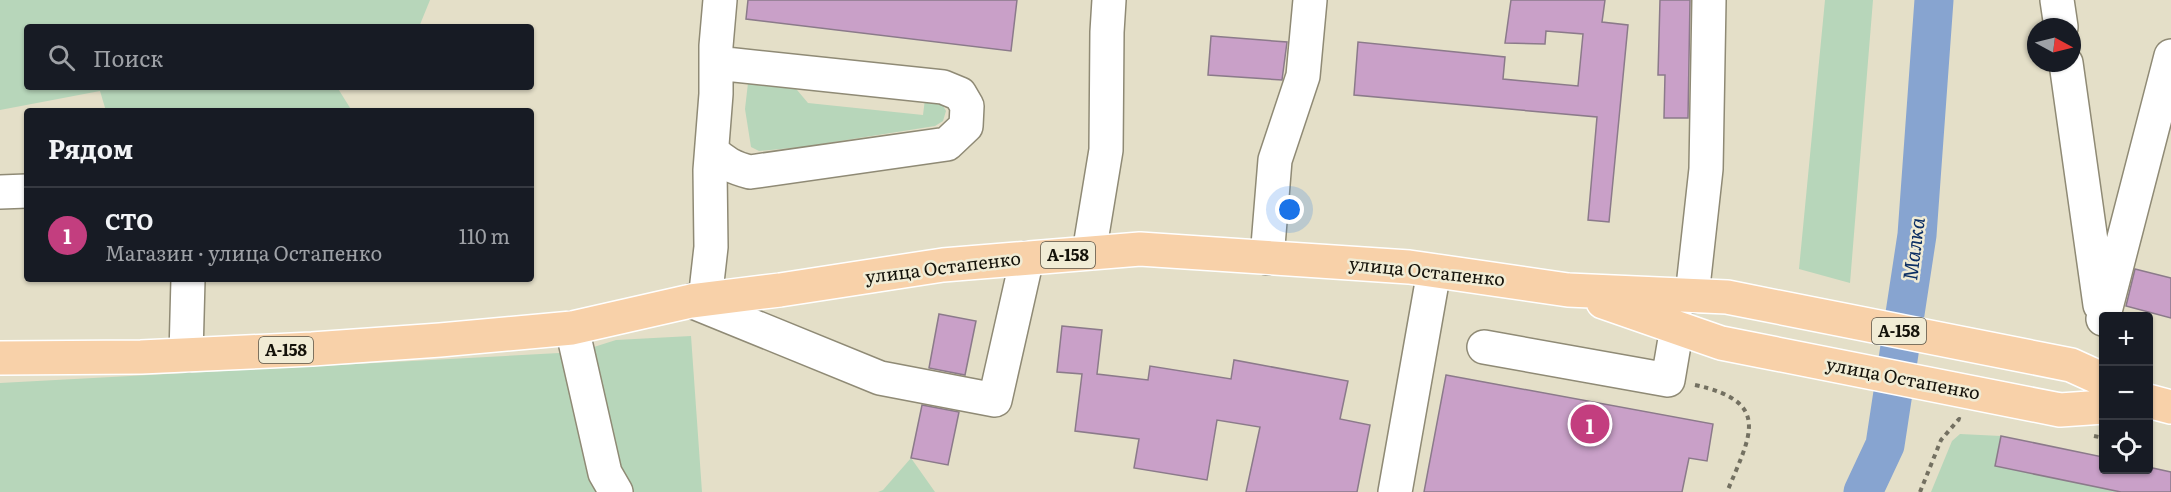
<!DOCTYPE html>
<html lang="ru">
<head>
<meta charset="utf-8">
<style>
	body { margin:0; font-family:Literata,serif; background:#20242c; color:#f1f3f6 }
	.controls { position:absolute; right:18px; bottom:18px; display:grid; overflow:hidden; border-radius:6px; box-shadow:0 2px 4px #0004 }
	.controls button { width:54px; height:54px; display:grid; place-items:center; padding:0; border:0; border-bottom:2px solid #363941; background:#171b24; color:#f1f3f6; font:30px sans-serif }
	.compass { position:absolute; left:2027px; top:18px; width:54px; height:54px; border-radius:50%; background:#171b24; box-shadow:0 2px 4px #0004; rotate:97deg }
	.you { position:absolute; left:1290px; top:210px; width:21px; height:21px; margin:-15px; border:4px solid #fff; border-radius:50%; background:#1a73e8; box-shadow:0 0 0 9px #1a73e833 }
	.badge { display:grid; place-items:center; width:39px; height:39px; border-radius:50%; background:#c33e7f; color:#fff; font-size:20px; font-weight:700 }
	.pin { position:absolute; translate:-50% -50%; border:3px solid #fff; box-shadow:0 2px 6px #0006 }
	.list { margin:0; padding:0; list-style:none }
	h2 { display:flex; justify-content:space-between; align-items:center; height:78px; margin:0; padding:0 24px; font-size:26px }
	h2 small { font-size:20px; font-weight:400; color:#9ea1a6 }
	.list li { display:grid; grid-template-columns:39px 1fr auto; gap:18px; align-items:center; box-sizing:border-box; height:96px; padding:0 24px; border-top:2px solid #363941 }
	.list b { display:block; font-size:22px; white-space:nowrap }
	.list p { margin:0; font-size:20px; white-space:nowrap; color:#9ea1a6 }
	.list em { font-size:20px; font-style:normal; color:#9ea1a6 }
	.icon { flex:none; width:33px; height:33px; fill:none; stroke:currentColor; stroke-width:2; stroke-linecap:round; stroke-linejoin:round }
	.map { position:relative; flex:none; width:2171px; height:492px; overflow:hidden }
	.search { position:absolute; background:#171b24; box-shadow:0 2px 4px #0004; left:24px; top:24px; width:510px; height:66px; display:flex; align-items:center; gap:15px; box-sizing:border-box; padding:0 21px; border-radius:6px; color:#9ea1a6; font-size:22px }
	.panel { position:absolute; background:#171b24; box-shadow:0 2px 4px #0004; left:24px; top:108px; width:510px; height:174px; border-radius:6px }
	.map>svg:first-child { display:block }
</style>
</head>
<body>
<div class="map">
<svg width="2171" height="492" viewBox="0 0 2171 492">
	<rect width="100%" height="100%" fill="#e4dfc8"/>
	<!-- green -->
	<path fill="#b7d6ba" d="M0 0H430L419 27H27V87H337L352 111H106L100 91 0 110Z
		M1825 0H1873L1850 283 1799 269Z
		M755 82 792 84 808 103 923 115 925 99 942 104 946 111 943 121 935 126 802 147 759 151 751 147 745 109 748 83Z
		M691 336 702 492H0V383L578 352 616 340Z
		M1960 434 2001 436 1995 465 2121 492H1931L1952 441Z
		M911 458 935 492H878L883 490Z"/>
	<g fill="none" stroke-linecap="round" stroke-linejoin="round">
		<!-- river -->
		<path stroke="#87a4d0" stroke-width="39" d="M1863 492 1885 445 1917 235 1934 0"/>
	</g>
	<!-- building -->
	<path fill="#c9a0c8" stroke="#8b7a8a" stroke-width="1.5" d="M748 0H1017L1011 51 746 19Z
		M1511 0H1605L1602 22 1628 25 1609 222 1588 220 1597 117 1354 95 1358 42 1505 57 1503 79 1578 86 1583 34 1546 31 1545 44 1505 43Z
		M1660 0H1690L1688 118H1664L1665 75H1658Z
		M1211 36 1287 42 1282 80 1208 75Z
		M2135 269 2171 278V318L2126 306Z
		M939 314 976 321 965 375 929 368Z
		M1062 326 1102 330 1097 374 1148 380 1150 366 1231 379 1234 360 1348 381 1340 419 1370 425 1357 492H1246L1260 427 1217 420 1207 480 1134 468 1139 439 1075 431 1082 374 1057 372Z
		M1446 375 1713 424 1707 461 1689 458 1682 492H1424Z
		M922 405 959 412 948 465 911 458Z
		M2001 436 2103 457V470H2148V467L2171 472V492H2121L1995 466Z"/>
	<g fill="none" stroke-linecap="round" stroke-linejoin="round">
		<!-- minor casing -->
		<g stroke="#8f8a75" stroke-width="36">
			<path id="minor" d="M2057 0 2061 27
				M2066 63 2100 305
				M712 151C724 163 734 168 750 172L947 144 966 126 967 106 960 94 943 87 716 63
				M0 192 27 191
				M1089 253 1106 150 1107 32 1109 0
				M1267 258 1275 160 1303 76 1310 0
				M1692 296 1706 169 1709 0
				M705 300 711 247 710 170 716 94V46L720 0
				M691 301 880 378 995 400 1027 258
				M2103 319 2171 56
				M572 328 605 473 616 492
				M1484 347 1668 380 1677 327
				M186 355 188 279
				M1395 492 1434 271"/>
		</g>
		<!-- major casing -->
		<g stroke="#fff" stroke-width="36">
			<path id="major" d="M1603 302 1721 343 2060 410 2104 407
				M0 358 141 357 312 349 440 340 572 328 691 301 780 290 943 265 1140 249 1409 267 1568 290 1727 297 2071 365 2104 380
				M2148 401 2171 407"/>
		</g>
		<!-- path -->
		<path stroke="#737061" stroke-width="4" stroke-dasharray="4.5 4.5" stroke-linecap="butt" d="M1695 385C1773 402 1750 436 1727 492
			M2094 436 2104 438
			M1920 492 1941 440 1959 419 1962 420"/>
		<!-- minor -->
		<use href="#minor" stroke="#fff" stroke-width="33"/>
		<!-- major -->
		<use href="#major" stroke="#f8d1a9" stroke-width="33"/>
	</g>
	<g text-anchor="middle" stroke-width="5" stroke-linejoin="round" paint-order="stroke">
		<!-- shield labels -->
		<g fill="#f1ecd5" stroke="#565347" stroke-width="1.5">
			<rect x="1041" y="242" width="54" height="26" rx="4.5"/>
			<rect x="1872" y="318" width="54" height="26" rx="4.5"/>
			<rect x="259" y="337" width="54" height="26" rx="4.5"/>
		</g>
		<g font-size="16" font-weight="bold" fill="#14120a">
			<text x="1068" y="261">А-158</text>
			<text x="1899" y="337">А-158</text>
			<text x="286" y="356">А-158</text>
		</g>
		<!-- street labels -->
		<g font-size="18" fill="#14120a" stroke="#f1ecd5">
			<text transform="translate(943 268) rotate(-7)" y="6">улица Остапенко</text>
			<text transform="translate(1427 272) rotate(6)" y="6">улица Остапенко</text>
			<text transform="translate(1903 379) rotate(11)" y="6">улица Остапенко</text>
		</g>
		<!-- water labels -->
		<g font-size="20" font-style="italic" fill="#0c2f64" stroke="#f1ecd5">
			<text transform="translate(1914 249) rotate(-83)" y="7">Малка</text>
		</g>
	</g>
</svg>
<div class="controls">
<button>+</button>
<button>−</button>
<button><svg class="icon" aria-label="locate" viewBox="0 0 24 24"><circle cx="12" cy="12" r="6"/><path d="M12 2v4M12 18v4M2 12h4M18 12h4"/></svg></button>
</div>
<svg class="compass" viewBox="-18 -18 36 36"><path d="M0-13l5 13h-10z" fill="#e53935"/><path d="M0 13l5-13h-10z" fill="#9ea1a6"/></svg>
<div class="you"></div>
<div class="pin badge" style="left:1590px;top:424px">1</div>
<div class="search"><svg class="icon" aria-label="search" viewBox="0 0 24 24"><circle cx="10" cy="10" r="6"/><path d="M15 15l6 6"/></svg>Поиск</div>
<section class="panel">
<h2>Рядом<small></small></h2>
<ul class="list">
<li><span class="badge">1</span><div><b>СТО</b><p>Магазин · улица Остапенко</p></div><em>110 m</em></li>
</ul>
</section>
</div>
</body>
</html>
